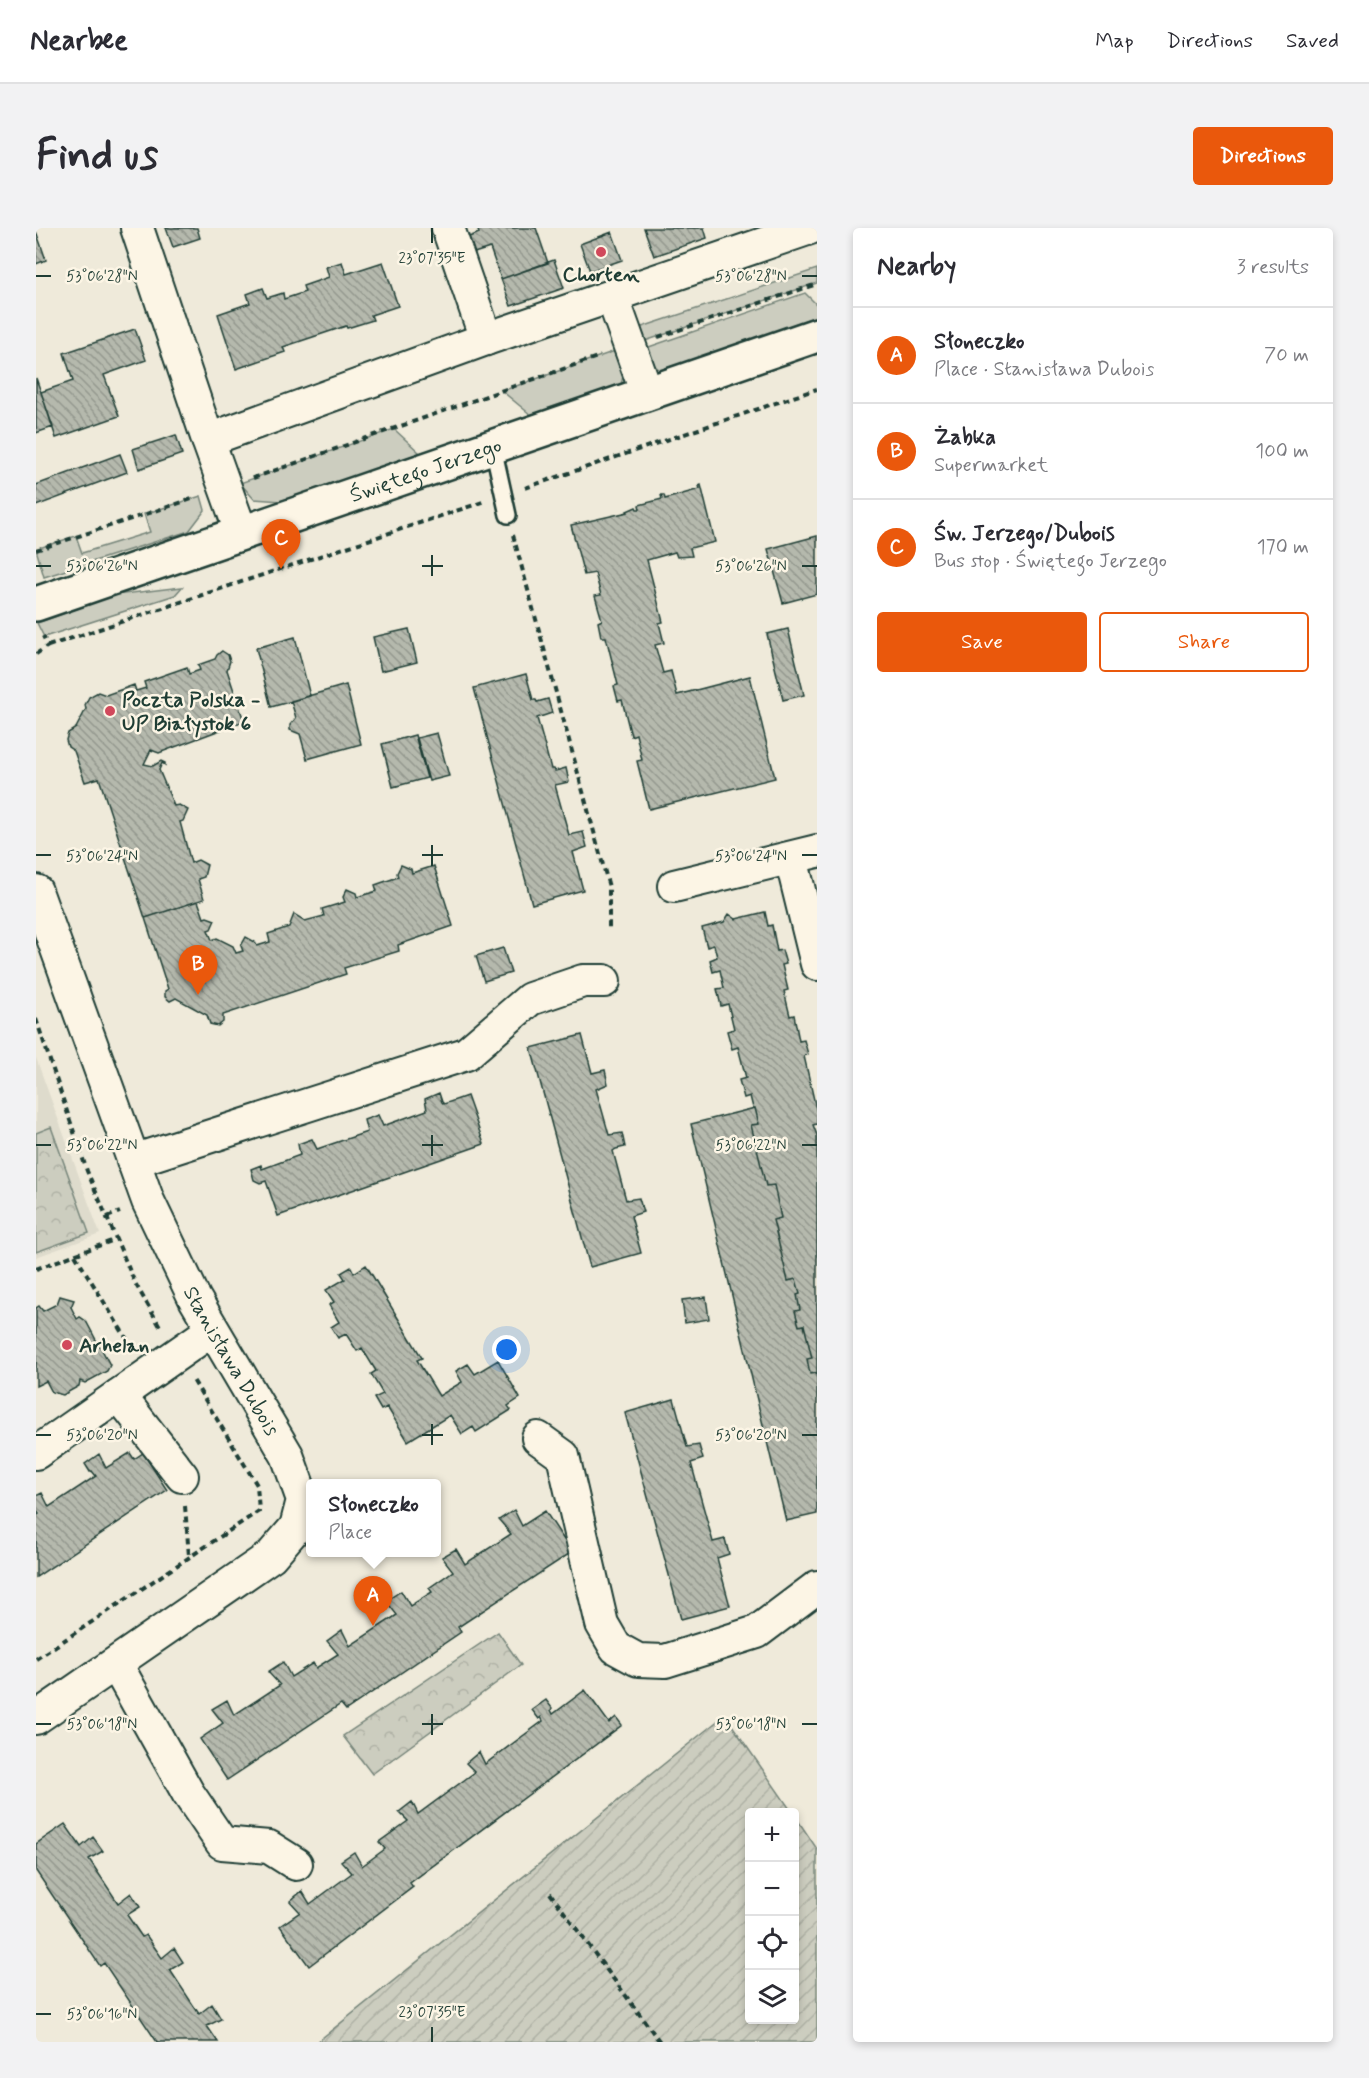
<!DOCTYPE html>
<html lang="en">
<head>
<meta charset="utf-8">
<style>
	body { margin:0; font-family:Mynerve,sans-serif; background:#f2f2f3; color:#2b2b33 }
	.controls { position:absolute; right:18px; bottom:18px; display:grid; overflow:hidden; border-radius:6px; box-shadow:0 3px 9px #0003 }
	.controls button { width:54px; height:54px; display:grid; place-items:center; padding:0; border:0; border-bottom:2px solid #e1e1e2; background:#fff; color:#2b2b33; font:30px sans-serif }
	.you { position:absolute; left:471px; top:1122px; width:21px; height:21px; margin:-15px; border:4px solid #fff; border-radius:50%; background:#1a73e8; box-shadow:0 0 0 9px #1a73e833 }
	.badge { display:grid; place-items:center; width:39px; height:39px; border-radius:50%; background:#ea580c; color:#fff; font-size:20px; font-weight:700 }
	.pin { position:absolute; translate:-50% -50px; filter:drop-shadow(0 2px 3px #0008) }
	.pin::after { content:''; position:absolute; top:32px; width:21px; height:18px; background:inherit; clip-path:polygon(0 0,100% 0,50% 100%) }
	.popup { position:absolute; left:270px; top:1251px; width:135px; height:78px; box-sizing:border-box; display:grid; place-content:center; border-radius:6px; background:#fff; filter:drop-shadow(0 2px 4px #0005); font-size:20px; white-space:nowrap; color:#7c7c81 }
	.popup b { font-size:22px; color:#2b2b33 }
	.popup::after { content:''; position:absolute; left:50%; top:100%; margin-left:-12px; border:12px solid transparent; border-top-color:#fff }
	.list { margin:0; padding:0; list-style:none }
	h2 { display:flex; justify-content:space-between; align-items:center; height:78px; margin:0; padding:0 24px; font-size:26px }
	h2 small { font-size:20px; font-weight:400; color:#7c7c81 }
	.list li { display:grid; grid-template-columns:39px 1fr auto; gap:18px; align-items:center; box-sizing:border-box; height:96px; padding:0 24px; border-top:2px solid #e1e1e2 }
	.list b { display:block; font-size:22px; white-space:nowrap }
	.list p { margin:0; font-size:20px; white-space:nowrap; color:#7c7c81 }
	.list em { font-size:20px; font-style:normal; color:#7c7c81 }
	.actions { display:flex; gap:12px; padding:18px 24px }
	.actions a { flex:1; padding:14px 0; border:2px solid #ea580c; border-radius:6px; text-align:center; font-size:21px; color:#ea580c }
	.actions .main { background:#ea580c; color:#fff }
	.icon { flex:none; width:33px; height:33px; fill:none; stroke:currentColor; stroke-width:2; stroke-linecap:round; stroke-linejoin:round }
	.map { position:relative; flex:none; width:781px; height:1814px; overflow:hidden; border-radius:6px }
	header { display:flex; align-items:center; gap:36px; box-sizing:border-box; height:84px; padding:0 30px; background:#fff; border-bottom:2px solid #e1e1e2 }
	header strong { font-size:28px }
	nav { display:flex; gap:33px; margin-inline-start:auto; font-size:21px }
	.intro { display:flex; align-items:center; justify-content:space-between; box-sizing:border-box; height:144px; padding:0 36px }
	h1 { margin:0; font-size:42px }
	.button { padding:15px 27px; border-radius:6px; background:#ea580c; color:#fff; font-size:21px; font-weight:700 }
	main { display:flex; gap:36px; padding:0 36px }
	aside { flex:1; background:#fff; border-radius:6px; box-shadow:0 3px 9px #0003 }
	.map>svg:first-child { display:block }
</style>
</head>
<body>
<header>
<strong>Nearbee</strong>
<nav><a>Map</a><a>Directions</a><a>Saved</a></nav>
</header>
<div class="intro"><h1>Find us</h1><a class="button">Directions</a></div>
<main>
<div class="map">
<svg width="781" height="1814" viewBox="0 0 781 1814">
	<defs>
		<pattern id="forest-crowns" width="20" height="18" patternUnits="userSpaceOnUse" patternTransform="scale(1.5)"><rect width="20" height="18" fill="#cccdbf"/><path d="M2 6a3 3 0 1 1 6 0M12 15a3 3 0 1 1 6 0" fill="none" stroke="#afb1a5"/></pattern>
		<pattern id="garden-furrows" width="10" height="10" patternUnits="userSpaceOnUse" patternTransform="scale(1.5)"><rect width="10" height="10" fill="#cccdbf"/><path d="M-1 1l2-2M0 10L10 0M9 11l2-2" fill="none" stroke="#afb1a5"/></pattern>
		<pattern id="building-back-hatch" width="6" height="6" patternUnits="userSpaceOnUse" patternTransform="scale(1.5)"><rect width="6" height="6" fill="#b5b9ad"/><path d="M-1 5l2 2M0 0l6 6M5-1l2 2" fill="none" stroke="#93988e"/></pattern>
	</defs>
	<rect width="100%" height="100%" fill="#efeada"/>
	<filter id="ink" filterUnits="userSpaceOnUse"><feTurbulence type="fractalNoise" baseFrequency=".0167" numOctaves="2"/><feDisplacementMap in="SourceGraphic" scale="12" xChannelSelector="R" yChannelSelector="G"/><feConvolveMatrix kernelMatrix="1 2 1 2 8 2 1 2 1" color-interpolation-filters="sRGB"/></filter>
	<g filter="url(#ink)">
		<!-- built -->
		<path fill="#dedbcc" d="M0 830 64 1006 0 1029Z"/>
		<!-- grass -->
		<path fill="#cccdbf" stroke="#76857a" stroke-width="1.5" d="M781 41V55L606 114 600 101Z
			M769 65 781 77V88L626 143 612 134 607 121Z
			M582 122 588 144 585 157 495 187 466 163Z
			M358 201 384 225 246 273 218 271 204 255Z
			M165 268 169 282 153 303 8 349 0 321 40 308 46 325 114 304 108 286Z
			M146 359 139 367 8 409 1 395 79 367Z"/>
		<!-- forest -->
		<path fill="url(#forest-crowns)" stroke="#76857a" stroke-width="1.5" d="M15 899 53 1005 0 1024V905Z
			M462 1404 485 1437 336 1546 307 1508Z"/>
		<!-- garden -->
		<path fill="url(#garden-furrows)" stroke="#76857a" stroke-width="1.5" d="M689 1487 756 1584H714V1792H758L759 1588 781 1621V1814H281Z"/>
		<!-- building -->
		<path fill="url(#building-back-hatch)" stroke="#1f3d34" stroke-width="1.5" d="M130 0H161L164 10 137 19Z
			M441 0H500L512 35 465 51 454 20 438 25 433 9 443 5Z
			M608 0H668L671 10 618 28Z
			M0 3 10 32 0 36Z
			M576 4 586 32 554 43 544 16Z
			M518 32 528 60 475 78 465 51Z
			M306 34 310 46 347 34 362 78 335 87 337 92 311 100 310 98 247 119 249 124 200 141 182 86 214 75 211 66 227 60 231 70 247 65 248 71 269 64 267 58 293 49 290 39Z
			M99 101 110 132 68 147 83 188 20 210 5 164 37 153 28 125Z
			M0 150 17 199 0 205Z
			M140 207 146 226 103 241 97 221Z
			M84 226 91 244 0 278V257Z
			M665 257 679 314 654 320 656 328 641 329 639 324 611 332 627 394 623 395 628 415 619 417 627 445 635 443 641 467 714 448 739 550 613 581 601 533 606 532 600 506 595 508 586 472 582 473 578 458 582 457 570 409H565L562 394 566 392 559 368 565 367 559 345 548 347 535 297 592 284 591 283 600 279 601 281H604L603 277 626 271 625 267H628L629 271 664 261 663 258Z
			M781 308V366L747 375 732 321Z
			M373 401 381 434 345 443 337 409Z
			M752 401 768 467 747 472 731 406Z
			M259 409 274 468 235 479 220 420Z
			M186 423 192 427 194 433 191 442 208 493 123 525 115 522 108 536 117 538 125 533 129 535V537L126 535 123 542 138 578 143 577 152 582 147 593 144 594 155 635 162 632 171 637 168 649 162 651 168 671 109 690 63 550 49 554 38 523 32 519 30 512 32 505 40 500 50 481 49 477 53 469 62 464 70 467 98 457 100 463 110 460 108 454 151 439 153 446 164 442 162 437 179 431 181 427Z
			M490 446 497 472H500L501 474 512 471 516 485 501 490 515 541H518L519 543 530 540 533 554 519 557 533 607 547 604 551 619 537 624 547 662 496 676 438 460Z
			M310 457 325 516 271 531 264 506 254 502V497L260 490 255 473Z
			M401 505 413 548 393 553 381 510Z
			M379 507 391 550 357 559 346 516Z
			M365 637 375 641 376 645 398 638 417 698 362 717 363 723 308 740 310 746 187 787V794L182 798 174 796 171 787 140 770 134 773 129 769V763L132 761 109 690 162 673 168 690 171 689 179 692 175 701 172 702 176 712 181 710 197 718 200 725 207 723 205 718 210 709 219 714 221 718 234 714 232 706 253 699 258 686 269 693 288 688 286 681 309 674 307 669 311 661 320 665 321 669 341 663 339 657 362 649 361 645Z
			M729 684 732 698 736 697 741 723 746 722 750 736 746 737 752 762 748 763 754 788 758 787 763 813 768 812 772 826 768 828 781 885V896L777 897 781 907V1150L780 1145 774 1146 771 1131 776 1130 768 1097 763 1098 759 1083 764 1082 761 1067 764 1066 760 1051 752 1053 737 992 745 990 738 957 730 958 715 897 723 896 719 880H717L714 868 708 870 703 852 710 850 702 819 696 821 691 803 698 801 692 776 685 778 681 761 688 760 684 742 677 744 674 732 681 729 678 717 671 719 666 700 688 694 693 686 700 691Z
			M467 720 475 745 448 753 440 728Z
			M546 807 556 845 569 842 572 856 560 861 573 907 586 905 589 919 580 921 577 923 590 972 603 970 607 984 595 988 605 1025 554 1039 495 820Z
			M403 865 406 874 408 876 431 868 448 916 242 988 230 953 224 955 218 952 215 941 225 937 226 941 264 927 262 916 276 911 281 921 331 904 328 892 342 887 347 898 391 882 389 871Z
			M719 880 723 896 715 897 730 958 738 957 745 990 737 992 752 1053 760 1051 764 1066 761 1067 764 1082 759 1083 763 1098 768 1097 776 1130 771 1131 774 1146 780 1145 781 1150V1286L750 1293 655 896Z
			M330 1037 386 1130 381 1132 403 1168 426 1154 420 1143 432 1136 439 1146 462 1132 484 1170 472 1178 475 1182 440 1204 437 1199 426 1206 414 1187 372 1213 351 1179 345 1182 338 1170 347 1166 335 1146 340 1143 326 1120 321 1123 310 1106 302 1110 295 1099 303 1094 293 1077 298 1074 290 1062 309 1051 305 1045 315 1039 318 1045Z
			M24 1068 38 1072 35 1079 41 1091 44 1089 50 1093 60 1112V1116L64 1118 74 1137 71 1143 49 1155 44 1153 43 1158 27 1167 16 1164 10 1153 0 1158V1080L3 1078 7 1083 21 1076Z
			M670 1069 673 1091 649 1095 646 1072Z
			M638 1171 651 1219 663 1217 667 1231 655 1235 677 1314 689 1311 693 1326 681 1330 694 1378 645 1391 589 1185Z
			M94 1225 98 1231 107 1225 131 1262 0 1349V1288L3 1286 0 1282V1268L6 1265 13 1279 60 1248 56 1243 54 1244 49 1236 63 1226 70 1240Z
			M478 1282 486 1298 509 1283 536 1324 422 1399 425 1404 310 1482 305 1476 191 1552 164 1511 187 1495 176 1481 191 1472 198 1487 244 1457 232 1444 247 1434 255 1449 277 1435 280 1440 302 1426 291 1413 306 1402 314 1418 361 1387 350 1373 365 1363 374 1378 396 1364 393 1360 417 1343 406 1329 420 1321 429 1336 475 1306 463 1292Z
			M549 1462 573 1495 580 1489 586 1497 374 1655 377 1659 273 1738 244 1698 264 1684 254 1673 266 1663 274 1676 316 1645 305 1633 318 1624 326 1638 349 1621 343 1614 372 1593 363 1584 376 1574 382 1586 439 1544 430 1535 443 1524 449 1536 507 1493 505 1489 503 1491 496 1482 510 1472 516 1480 515 1482 517 1486Z
			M29 1596 45 1619 57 1609 67 1623 53 1631 82 1675 95 1665 104 1679 91 1687 106 1709 110 1707 126 1730 138 1720 147 1734 134 1742 163 1786 176 1776 185 1791 171 1798 182 1814H121L68 1735 64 1738 0 1643V1616Z"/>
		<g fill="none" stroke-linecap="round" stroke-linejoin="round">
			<!-- service casing -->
			<g stroke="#1f3d34" stroke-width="20">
				<path id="service" d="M457 219 472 287"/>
			</g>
			<!-- minor casing -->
			<g stroke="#1f3d34" stroke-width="36">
				<g id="minor">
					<path d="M101 0 172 212"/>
					<path d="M412 0 450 111"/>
					<path d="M576 68 611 166"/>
					<path d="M205 304 172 212 450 111 774 0"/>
					<path d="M755 630 781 736"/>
					<path d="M638 658 781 623"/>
					<path id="s1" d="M0 663 112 973 159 1071 251 1227 267 1272 260 1299 235 1328 0 1490"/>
					<path d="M97 933 430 826 494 771 547 753H568"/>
					<path d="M83 1167 146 1248"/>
					<path d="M502 1210 527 1228 566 1396 580 1420 602 1432 629 1433 721 1404 781 1359"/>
					<path d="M0 1225 176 1102"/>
					<path d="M80 1436 152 1565 186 1615 233 1619 260 1636"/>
				</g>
			</g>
			<!-- tertiary casing -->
			<g stroke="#1f3d34" stroke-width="38">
				<g id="tertiary">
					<path id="s2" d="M0 376 781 107"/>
				</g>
			</g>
			<!-- path -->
			<path stroke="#1f3d34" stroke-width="4" stroke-dasharray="6 4.5" stroke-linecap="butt" d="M622 109 781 56
				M217 250 564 128
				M489 260 781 161
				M477 307 573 659V701
				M0 322 159 270
				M12 418 447 274
				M0 426 12 418 7 408
				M0 791 51 943 99 1055 125 1100
				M71 989 84 984
				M39 1027 97 1121
				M0 1041 81 1011
				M149 1278 153 1328
				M0 1431 223 1283 221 1257 157 1152
				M514 1665 624 1814"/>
			<!-- service -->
			<use href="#service" stroke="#fcf5e5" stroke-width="15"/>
			<!-- minor -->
			<use href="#minor" stroke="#fcf5e5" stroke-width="32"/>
			<!-- tertiary -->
			<use href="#tertiary" stroke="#fcf5e5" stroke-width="33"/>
		</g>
	</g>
	<!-- ticks -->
	<path fill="none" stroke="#1f3d34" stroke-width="2" d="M396 0V15M0 48H15M766 48H781M396 327V348M0 338H15M386 338H407M766 338H781M396 617V638M0 627H15M386 627H407M766 627H781M396 907V928M0 917H15M386 917H407M766 917H781M396 1196V1217M0 1207H15M386 1207H407M766 1207H781M396 1486V1507M0 1496H15M386 1496H407M766 1496H781M0 1786H15M396 1799V1814"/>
	<!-- markers -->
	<g fill="#d1495b" stroke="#fcf5e5" stroke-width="2">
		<circle cx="565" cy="24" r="6"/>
		<circle cx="74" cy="483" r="6"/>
		<circle cx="31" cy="1117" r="6"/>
	</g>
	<g text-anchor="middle" stroke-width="5" stroke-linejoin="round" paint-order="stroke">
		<!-- poi labels -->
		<g font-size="21" font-weight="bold" fill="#1f3d34" stroke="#fcf5e5" text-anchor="start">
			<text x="565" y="53" text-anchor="middle">Chorten</text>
			<text x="86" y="478">Poczta Polska -<tspan x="86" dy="24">UP Białystok 6</tspan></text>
			<text x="43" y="1124">Arhelan</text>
		</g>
		<!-- street labels -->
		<g font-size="21" fill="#1f3d34" stroke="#fcf5e5">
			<text dy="7" stroke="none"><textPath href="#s2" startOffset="412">Świętego Jerzego</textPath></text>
			<text dy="7" stroke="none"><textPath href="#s1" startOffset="510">Stanisława Dubois</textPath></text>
		</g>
	</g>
	<g font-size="15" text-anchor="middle" fill="#1f3d34" stroke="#fcf5e5" stroke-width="5" stroke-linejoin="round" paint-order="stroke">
		<text x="396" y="35">23°07'35"E</text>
		<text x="66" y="53">53°06'28"N</text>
		<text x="715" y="53">53°06'28"N</text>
		<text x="66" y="343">53°06'26"N</text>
		<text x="715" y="343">53°06'26"N</text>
		<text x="66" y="633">53°06'24"N</text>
		<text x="715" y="633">53°06'24"N</text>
		<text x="66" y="922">53°06'22"N</text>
		<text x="715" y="922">53°06'22"N</text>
		<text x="66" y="1212">53°06'20"N</text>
		<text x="715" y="1212">53°06'20"N</text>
		<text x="66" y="1501">53°06'18"N</text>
		<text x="715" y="1501">53°06'18"N</text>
		<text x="396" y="1789">23°07'35"E</text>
		<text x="66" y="1791">53°06'16"N</text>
	</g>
</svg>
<div class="controls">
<button>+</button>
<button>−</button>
<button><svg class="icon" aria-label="locate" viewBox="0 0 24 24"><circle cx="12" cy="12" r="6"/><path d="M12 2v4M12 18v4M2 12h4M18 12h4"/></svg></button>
<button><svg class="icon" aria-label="layers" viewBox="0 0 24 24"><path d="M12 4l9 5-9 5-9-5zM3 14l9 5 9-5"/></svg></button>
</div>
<div class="you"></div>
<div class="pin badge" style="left:337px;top:1398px">A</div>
<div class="popup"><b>Słoneczko</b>Place</div>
<div class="pin badge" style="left:162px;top:767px">B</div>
<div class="pin badge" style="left:245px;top:341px">C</div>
</div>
<aside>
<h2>Nearby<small>3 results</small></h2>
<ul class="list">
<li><span class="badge">A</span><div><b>Słoneczko</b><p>Place · Stanisława Dubois</p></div><em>70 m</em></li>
<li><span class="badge">B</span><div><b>Żabka</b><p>Supermarket</p></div><em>100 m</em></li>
<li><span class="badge">C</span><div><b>Św. Jerzego/Dubois</b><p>Bus stop · Świętego Jerzego</p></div><em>170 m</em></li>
</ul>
<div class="actions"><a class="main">Save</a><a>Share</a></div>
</aside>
</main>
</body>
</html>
